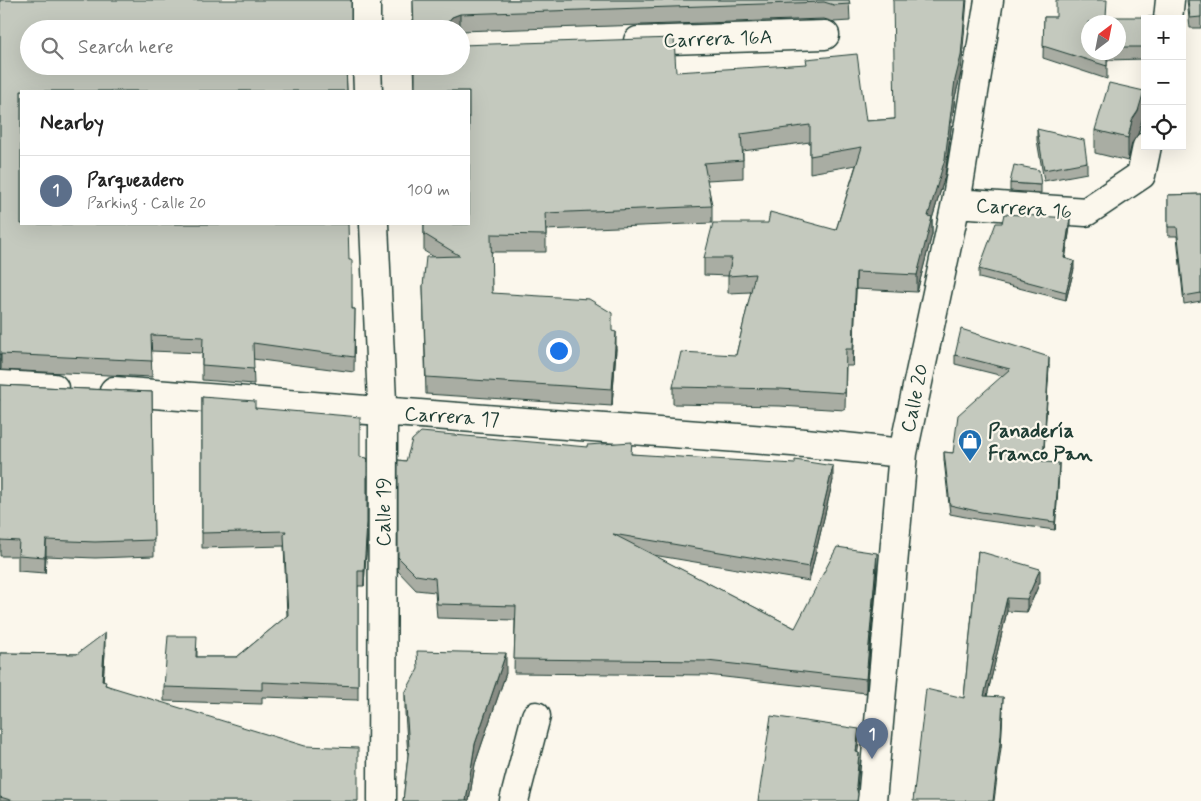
<!DOCTYPE html>
<html lang="en">
<head>
<meta charset="utf-8">
<style>
	body { margin:0; font-family:Mynerve,sans-serif; background:#f6f6f6; color:#222 }
	.controls { position:absolute; right:15px; top:15px; display:grid; overflow:hidden; border-radius:0px; box-shadow:0 5px 20px #0002 }
	.controls button { width:45px; height:45px; display:grid; place-items:center; padding:0; border:0; border-bottom:1px solid #e0e0e0; background:#fff; color:#222; font:25px sans-serif }
	.compass { position:absolute; left:1081px; top:15px; width:45px; height:45px; border-radius:50%; background:#fff; box-shadow:0 5px 20px #0002; rotate:32deg }
	.you { position:absolute; left:558px; top:350px; width:18px; height:18px; margin:-12px; border:4px solid #fff; border-radius:50%; background:#1a73e8; box-shadow:0 0 0 8px #1a73e833 }
	.badge { display:grid; place-items:center; width:32px; height:32px; border-radius:50%; background:#1f6fb2; color:#fff; font-size:16px; font-weight:700 }
	.pin { position:absolute; translate:-50% -41px; filter:drop-shadow(0 1px 2px #0008) }
	.pin::after { content:''; position:absolute; top:26px; width:18px; height:15px; background:inherit; clip-path:polygon(0 0,100% 0,50% 100%) }
	.list { margin:0; padding:0; list-style:none }
	h2 { display:flex; justify-content:space-between; align-items:center; height:65px; margin:0; padding:0 20px; font-size:21px }
	h2 small { font-size:16px; font-weight:400; color:#767676 }
	.list li { display:grid; grid-template-columns:32px 1fr auto; gap:15px; align-items:center; box-sizing:border-box; height:70px; padding:0 20px; border-top:1px solid #e0e0e0 }
	.list b { display:block; font-size:19px; white-space:nowrap }
	.list p { margin:0; font-size:16px; white-space:nowrap; color:#767676 }
	.list em { font-size:16px; font-style:normal; color:#767676 }
	.icon { flex:none; width:28px; height:28px; fill:none; stroke:currentColor; stroke-width:2; stroke-linecap:round; stroke-linejoin:round }
	.map { position:relative; flex:none; width:1201px; height:801px; overflow:hidden }
	.search { position:absolute; background:#fff; box-shadow:0 5px 20px #0002; left:20px; top:20px; width:450px; height:55px; display:flex; align-items:center; gap:12px; box-sizing:border-box; padding:0 18px; border-radius:28px; color:#767676; font-size:19px }
	.panel { position:absolute; background:#fff; box-shadow:0 5px 20px #0002; left:20px; top:90px; width:450px; height:135px; border-radius:0px }
	.map>svg:first-child { display:block }
</style>
</head>
<body>
<div class="map">
<svg width="1201" height="801" viewBox="0 0 1201 801">
	<rect width="100%" height="100%" fill="#fbf7ec"/>
	<filter id="ink" filterUnits="userSpaceOnUse"><feTurbulence type="fractalNoise" baseFrequency=".02" numOctaves="2"/><feDisplacementMap in="SourceGraphic" scale="10" xChannelSelector="R" yChannelSelector="G"/><feConvolveMatrix kernelMatrix="1 2 1 2 8 2 1 2 1" color-interpolation-filters="sRGB"/></filter>
	<g filter="url(#ink)">
		<g fill="none" stroke-linecap="round" stroke-linejoin="round">
			<!-- minor casing -->
			<g stroke="#1f3d34" stroke-width="31">
				<path id="minor" d="M1168 19 1170 0
					M366 29V0
					M638 41 825 35
					M367 66 368 91
					M956 203 1086 212 1141 175 1147 146
					M374 224 383 424 382 801
					M0 385 54 388
					M114 391 805 443 903 453
					M514 801 536 716
					M872 801 903 453 956 203 989 0"/>
			</g>
			<!-- minor -->
			<use href="#minor" stroke="#fbf7ec" stroke-width="28"/>
		</g>
		<!-- wall -->
		<path fill="#a9ada3" stroke="#1f3d34" fill-rule="evenodd" d="M0 0 29 66H347L346 68 347 91H21V224L349 260 352 309H355L354 372 253 359 254 384 202 380V353L151 351 152 377 0 370Z
			M413 0H849L850 21 834 22 824 19 461 31V29H413Z
			M1187 0H1201V28H1190Z
			M1044 17 1145 19V59L1107 60V79L1043 58ZM1118 22V52H1088Z
			M414 66H461L676 72 866 121 894 119 961 73 955 97 945 176 932 219V234L917 292 856 289 853 366H846L845 410 780 406 673 404V387L736 355 751 292 728 293V276L704 275V258L836 230 856 165 810 173V142L743 151V178L707 180 712 206V223L546 230V252H491L492 293 612 331 616 349 612 406 426 394 423 286 434 257 424 251V224H469V91H415Z
			M1144 113 1138 134 1132 143 1128 161 1095 153V130Z
			M1037 129 1087 162V173L1044 181 1037 140Z
			M1010 183 1041 185V193L1010 191Z
			M1201 194V301L1184 304 1177 236H1168V195Z
			M1070 227 1065 259 1074 269 1066 300 979 278V269Z
			M955 355 1049 365 1043 462 1059 472 1055 530 981 520 950 514 944 460V452L953 453 1003 376 955 364Z
			M0 385 152 392 154 556 95 558 46 556 45 573 18 571V556H0Z
			M202 397 255 408 360 457 367 538 364 586H358V700L262 697V704L164 701V687L197 651V657H237L287 616 284 546 202 548Z
			M632 454 833 480 809 581 653 555 795 628 877 567 866 693 707 675 514 673 515 620 437 618 435 592 416 590 398 571V460L406 461Z
			M978 551 1040 582 1027 612 1007 611 987 696 1003 710 1001 748 964 698Z
			M105 652 103 681 106 685 358 801H0V653L77 654Z
			M506 673 475 764 469 801H403L408 755 405 713V693Z"/>
		<!-- shaded-wall -->
		<path fill="#898d85" stroke="#1f3d34" d="M966 0H967L961 73 955 97 945 176 932 219V234L917 292V275L928 216Z
			M460 14V29H446L447 23 452 17Z
			M1144 91V113L1138 134 1132 143 1128 161V138L1132 120Z
			M1070 218V227L1064 267V258Z
			M1074 261V269L1066 300V292Z
			M856 272V289L853 366V349Z
			M616 332V349L612 406V389Z
			M0 354H1V369L0 370Z
			M1049 357V365L1043 470V462Z
			M367 458V538L364 586V571Z
			M1059 463V472L1055 530V522Z
			M833 466V480L809 581V567Z
			M46 540V556L45 573V557Z
			M877 553V567L866 693V679Z
			M1040 569V582L1027 612V599Z
			M1007 598V611L984 709V696Z
			M105 633V652L102 700V681Z
			M506 653V673L475 764 469 801H466L475 744Z
			M1003 697 1001 748 994 801H993Z
			M859 729V742L856 766V752Z
			M859 753V766L856 800V786Z"/>
		<!-- building -->
		<path fill="#c4c9be" stroke="#1f3d34" d="M0 0H351V29H29V66H346L347 91H172V90L145 91H21V224H348L349 260H352V309H355L354 357 253 343 254 369 202 365 203 337 151 335 152 361 0 354Z
			M413 0H849L850 4 834 5 824 2 460 14 452 17 447 23 446 29H414Z
			M893 0H966L961 56 955 80 945 159 928 216 932 217 917 275 856 272 853 349H846L845 393 780 389 673 387 681 352 736 355 755 274 728 276 732 258H704L713 223H768L770 212 836 230 862 147 810 156V125L741 134 743 160 704 163 712 206 545 213 546 235 491 234 492 293 589 299 612 313V331L616 332 612 389 426 377 423 286 426 257 460 256 424 234V224H469V91H415V66H461V45L674 38 676 72 807 64 806 59 857 54 866 121 895 119Z
			M1056 0H1107L1106 17H1156L1160 19H1145V47H1118V22H1088V52H1107V66L1043 46 1044 17H1056Z
			M1188 0H1201V17L1190 18Z
			M1109 83 1144 91 1138 111 1132 120 1128 138 1095 130Z
			M1037 129 1084 140 1087 162 1044 170Z
			M1014 165 1039 170 1041 185 1010 183Z
			M1201 194V293L1184 296 1177 227H1168V195Z
			M1004 214 1070 218 1064 258 1074 261 1066 292 979 269 996 223H1002Z
			M961 329 1049 357 1043 462 1059 463 1055 522 981 512 950 505 944 452 953 453 958 415 1010 369 955 355Z
			M0 385 152 392 154 540 95 542 46 540 45 557 18 555 19 541 0 540Z
			M202 397 255 401V408L360 417V457L367 458V523L364 571H358V686L262 682V690L164 687 168 636H197L196 657H237L288 615 284 535 286 531 202 533Z
			M421 432 587 447V445L632 442 631 454 762 462 795 464V460L833 466 809 567 613 534 795 628 837 547 877 553 866 679 707 661 514 659 516 606 437 604 435 578 416 575 398 557V460L406 461 412 440Z
			M978 551 1040 569 1027 599 1007 598 984 696 1003 697 1001 735 993 801H913L926 689 964 698Z
			M105 633 102 681 106 682 105 685 305 746 358 748V801H14L0 797V653L77 654Z
			M417 651 506 653 475 744 466 801H403L409 747 405 693 418 669Z
			M771 716 859 729 856 752 859 753 856 786 858 794 857 801H758Z"/>
	</g>
	<!-- icons -->
	<defs>
		<g id="shop-pin" transform="scale(1.25)"><path d="M0 17L-7.5 6A9.5 9.5 0 1 1 7.5 6Z" fill="#1f6fb2" stroke="#fbf7ec"/><path d="M-5-2.5h2.3a2.7 3.5 0 0 1 5.4 0H5L5.5 6h-11ZM-1.5-2.5h3a1.5 2.3 0 0 0-3 0Z" fill="#fff"/></g>
	</defs>
	<g fill-rule="evenodd">
		<use href="#shop-pin" x="970" y="441"/>
	</g>
	<g text-anchor="middle" stroke-width="4.5" stroke-linejoin="round" paint-order="stroke">
		<!-- street labels -->
		<g font-size="20" fill="#1f3d34" stroke="#fbf7ec">
			<text transform="translate(718 38) rotate(-2)" y="7">Carrera 16A</text>
			<text transform="translate(1024 208) rotate(4)" y="7">Carrera 16</text>
			<text transform="translate(914 398) rotate(-78)" y="7">Calle 20</text>
			<text transform="translate(452 416) rotate(4)" y="7">Carrera 17</text>
			<text transform="translate(383 512) rotate(-90)" y="7">Calle 19</text>
		</g>
		<!-- poi labels -->
		<g font-size="20" font-weight="bold" fill="#1f3d34" stroke="#fbf7ec" text-anchor="start">
			<text x="988" y="437">Panadería<tspan x="988" dy="23">Franco Pan</tspan></text>
		</g>
	</g>
</svg>
<div class="controls">
<button>+</button>
<button>−</button>
<button><svg class="icon" aria-label="locate" viewBox="0 0 24 24"><circle cx="12" cy="12" r="6"/><path d="M12 2v4M12 18v4M2 12h4M18 12h4"/></svg></button>
</div>
<svg class="compass" viewBox="-18 -18 36 36"><path d="M0-13l5 13h-10z" fill="#e53935"/><path d="M0 13l5-13h-10z" fill="#767676"/></svg>
<div class="you"></div>
<div class="pin badge" style="left:872px;top:759px;background:#5c6f8a">1</div>
<div class="search"><svg class="icon" aria-label="search" viewBox="0 0 24 24"><circle cx="10" cy="10" r="6"/><path d="M15 15l6 6"/></svg>Search here</div>
<section class="panel">
<h2>Nearby<small></small></h2>
<ul class="list">
<li><span class="badge" style="background:#5c6f8a">1</span><div><b>Parqueadero</b><p>Parking · Calle 20</p></div><em>100 m</em></li>
</ul>
</section>
</div>
</body>
</html>
